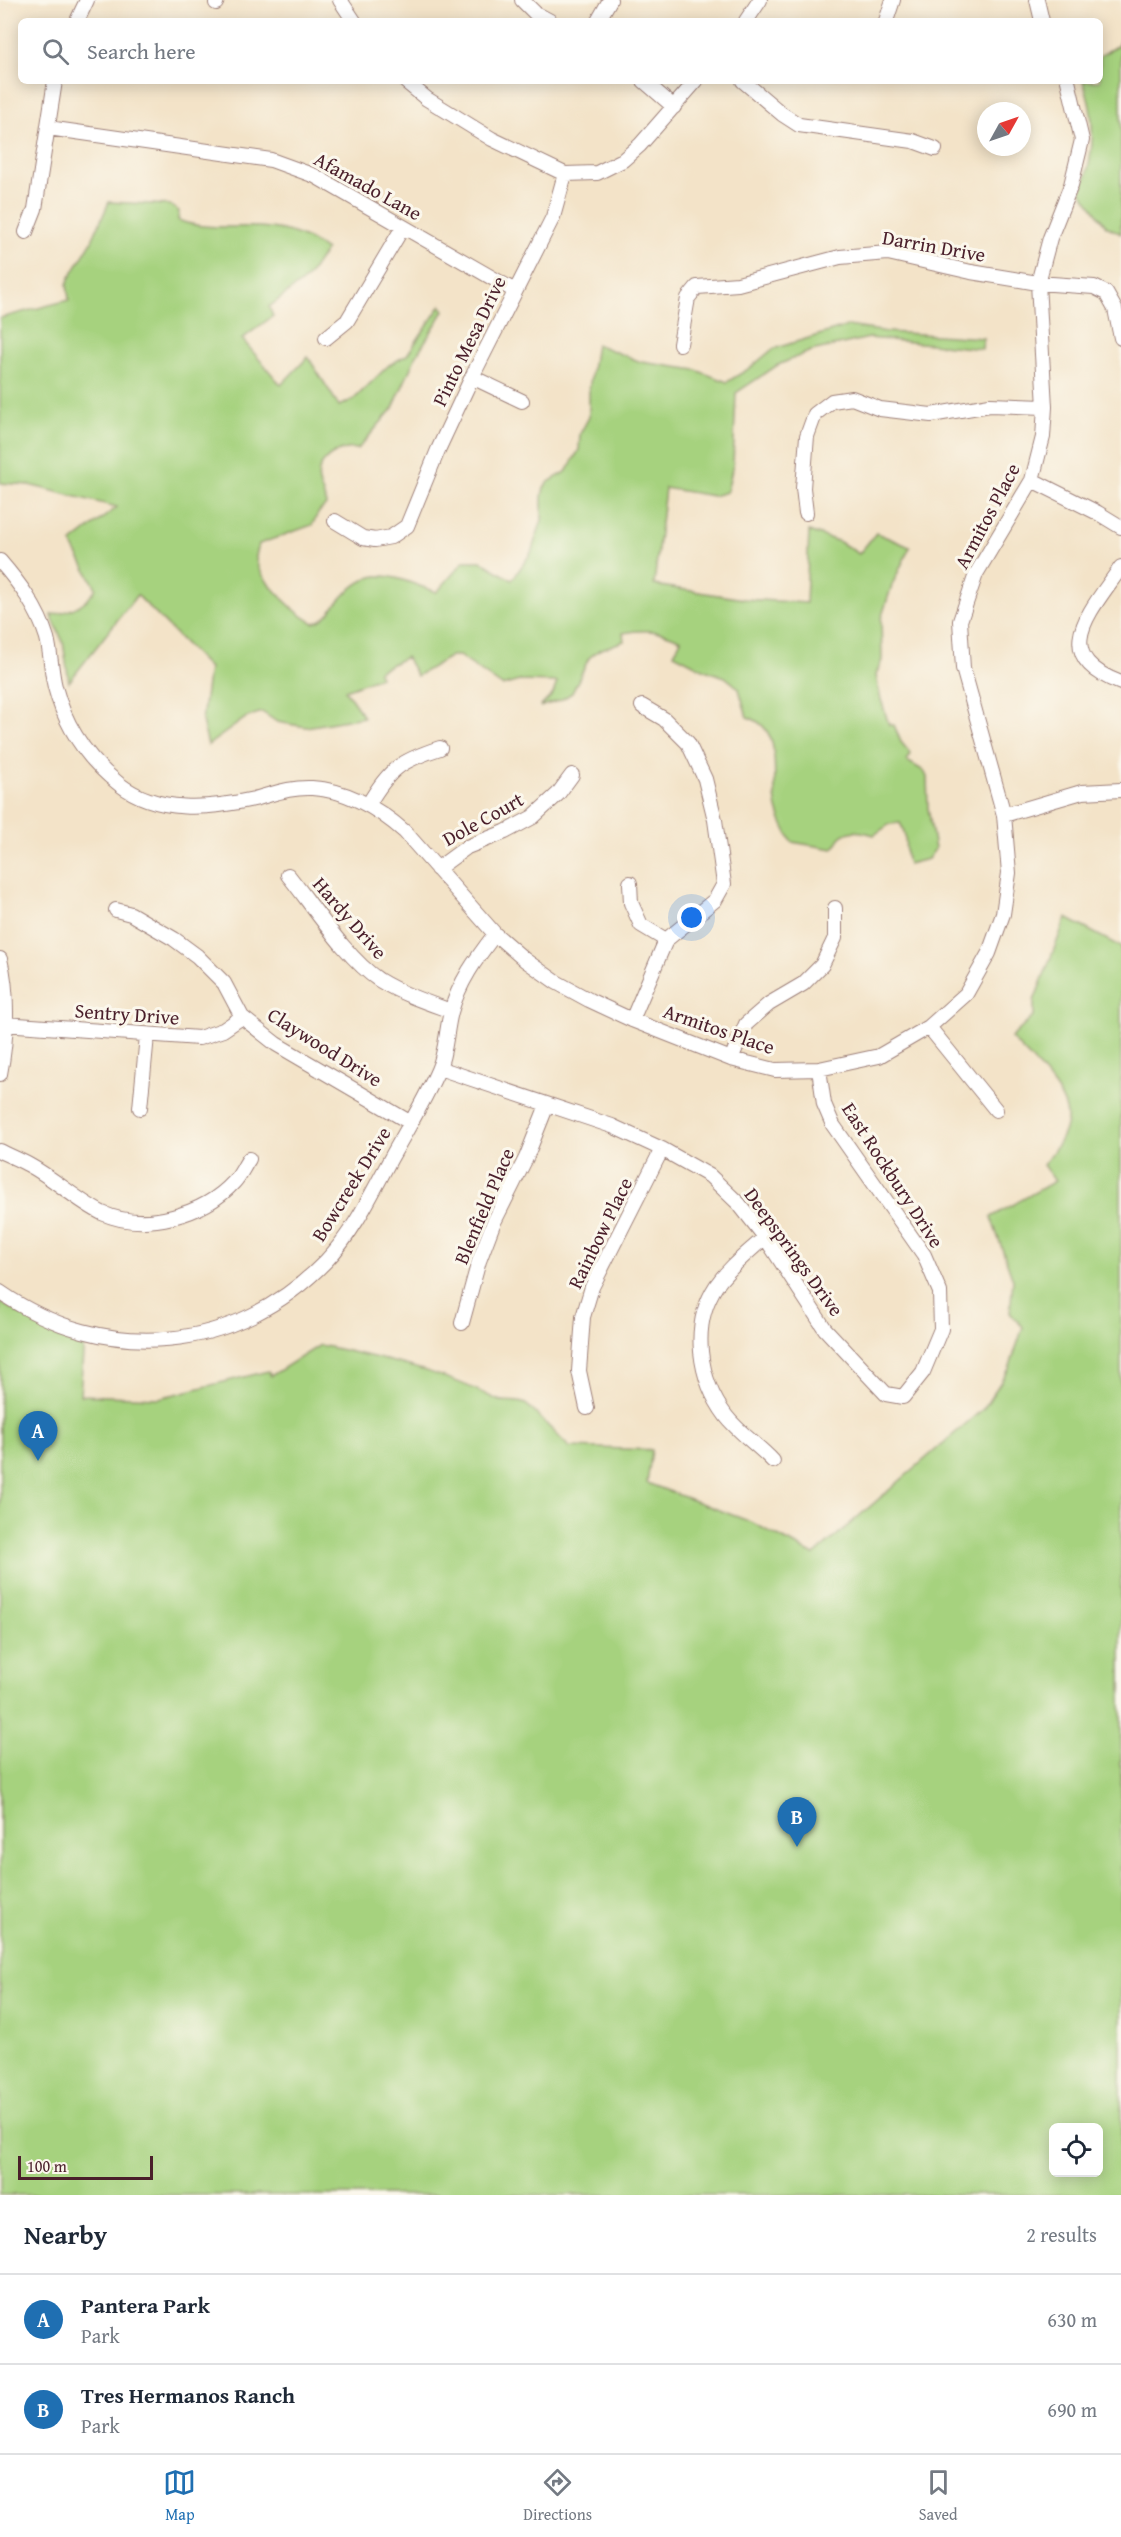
<!DOCTYPE html>
<html lang="en">
<head>
<meta charset="utf-8">
<style>
	body { margin:0; font-family:"Gentium Book Plus",serif; background:#f6f6f7; color:#1f2937 }
	.controls { position:absolute; right:18px; bottom:18px; display:grid; overflow:hidden; border-radius:9px; box-shadow:0 3px 15px #0003 }
	.controls button { width:54px; height:54px; display:grid; place-items:center; padding:0; border:0; border-bottom:2px solid #e0e1e3; background:#fff; color:#1f2937; font:30px sans-serif }
	.compass { position:absolute; left:977px; top:102px; width:54px; height:54px; border-radius:50%; background:#fff; box-shadow:0 3px 15px #0003; rotate:50deg }
	.scale { position:absolute; left:18px; bottom:15px; width:135px; box-sizing:border-box; padding-left:6px; border:3px solid #4a1f2b; border-top:0; font-size:16px; line-height:21px; white-space:nowrap; color:#4a1f2b; -webkit-text-stroke:4px #fbf7ec; paint-order:stroke }
	.you { position:absolute; left:692px; top:918px; width:21px; height:21px; margin:-15px; border:4px solid #fff; border-radius:50%; background:#1a73e8; box-shadow:0 0 0 9px #1a73e833 }
	.badge { display:grid; place-items:center; width:39px; height:39px; border-radius:50%; background:#1f6fb2; color:#fff; font-size:20px; font-weight:700 }
	.pin { position:absolute; translate:-50% -50px; filter:drop-shadow(0 2px 3px #0008) }
	.pin::after { content:''; position:absolute; top:32px; width:21px; height:18px; background:inherit; clip-path:polygon(0 0,100% 0,50% 100%) }
	.list { margin:0; padding:0; list-style:none }
	h2 { display:flex; justify-content:space-between; align-items:center; height:78px; margin:0; padding:0 24px; font-size:26px }
	h2 small { font-size:20px; font-weight:400; color:#747a83 }
	.list li { display:grid; grid-template-columns:39px 1fr auto; gap:18px; align-items:center; box-sizing:border-box; height:90px; padding:0 24px; border-top:2px solid #e0e1e3 }
	.list b { display:block; font-size:22px; white-space:nowrap }
	.list p { margin:0; font-size:20px; white-space:nowrap; color:#747a83 }
	.list em { font-size:20px; font-style:normal; color:#747a83 }
	.icon { flex:none; width:33px; height:33px; fill:none; stroke:currentColor; stroke-width:2; stroke-linecap:round; stroke-linejoin:round }
	.map { position:relative; flex:none; width:1121px; height:2195px; overflow:hidden }
	.search { position:absolute; background:#fff; box-shadow:0 3px 15px #0003; left:18px; right:18px; top:18px; height:66px; display:flex; align-items:center; gap:15px; box-sizing:border-box; padding:0 21px; border-radius:9px; color:#747a83; font-size:22px }
	.sheet { height:258px; background:#fff }
	nav { display:flex; justify-content:space-around; align-items:center; box-sizing:border-box; height:84px; border-top:2px solid #e0e1e3; background:#fff; font-size:16px; color:#747a83 }
	nav a { display:grid; justify-items:center; gap:3px }
	nav .on { color:#1f6fb2 }
	.map>svg:first-child { display:block }
</style>
</head>
<body>
<div class="map">
<svg width="1121" height="2195" viewBox="0 0 1121 2195">
	<rect width="100%" height="100%" fill="#fbf7ec"/>
	<filter id="ink" filterUnits="userSpaceOnUse"><feTurbulence type="fractalNoise" baseFrequency=".0167" numOctaves="2"/><feDisplacementMap in="SourceGraphic" scale="12" xChannelSelector="R" yChannelSelector="G"/><feConvolveMatrix kernelMatrix="1 2 1 2 8 2 1 2 1" color-interpolation-filters="sRGB"/></filter>
	<filter id="wash" filterUnits="userSpaceOnUse"><feTurbulence type="fractalNoise" baseFrequency=".008" numOctaves="4" result="noise"/><feDisplacementMap in="SourceGraphic" scale="24" xChannelSelector="R" yChannelSelector="G"/><feGaussianBlur stdDeviation="1.35" result="paint"/><feColorMatrix in="noise" values="0 0 0 0 0 0 0 0 0 0 0 0 0 0 0 0 0 1.4 0 .05"/><feComposite in="paint" operator="in"/></filter>
	<g filter="url(#wash)">
		<rect width="100%" height="100%" fill="#f3e3c8"/>
		<!-- green -->
		<path fill="#a6d27e" stroke="#787854" stroke-width="1.5" fill-rule="evenodd" d="M1121 38V234L1106 226 1081 191C1095 155 1096 117 1083 81H1100V56L1118 45Z
			M109 202 170 205 179 211 178 220C207 232 239 224 270 228 291 230 309 238 326 250L307 278 269 307 273 316 242 339 281 385 308 357 339 406 354 399 389 365 407 355 441 305 444 311 416 356 393 408 358 449C340 446 314 460 319 482 321 490 325 496 326 505L319 512 312 525 259 544C258 548 256 554 256 558 257 578 297 615 314 623 326 620 330 611 338 602 374 560 393 578 437 592L464 561H481L512 580 531 553 542 520V497L544 487 550 481 566 472 579 450 580 434 589 417V390L596 344 641 362 696 370 727 382 750 368 773 349 848 326 887 332 983 338 982 349 869 338 811 351 778 365 736 393 733 465 727 492 713 496 665 488 654 585 744 599 806 603 809 531 840 542 859 554 876 533 910 547 892 585 881 619 882 660 876 675 879 693 889 725H894L901 742 911 754 907 761 924 771 927 777 928 808 935 849 928 859 908 864C903 849 909 837 900 823L890 824 874 835C864 832 850 828 841 837 838 840 836 846 833 849L792 842C785 830 778 817 776 803 771 774 785 728 747 717L739 689 735 685 725 677 705 670 674 654 681 640C661 630 645 629 623 633L624 641 599 650 589 658 572 693 561 700 540 707 553 694 557 682 519 681 502 686 459 656H451L417 676 406 657 378 671 380 677 345 690 364 717 306 727 277 722 262 712 247 717 208 745 202 721 209 668 137 595 69 682 63 642 51 615C69 612 87 605 96 588L71 543 117 507 29 485 0 483V318L69 300 67 284 70 277 91 243Z
			M1066 918 1121 947V2195H0V1302L32 1321 84 1339 80 1395 159 1398 268 1371 271 1376 320 1345C379 1358 443 1371 495 1399 504 1404 519 1399 527 1405 541 1418 555 1433 569 1447L652 1450 647 1483 751 1522 814 1555 984 1408 1009 1369 1023 1327 1010 1313 1013 1280 991 1217 1055 1181 1043 1165C1053 1152 1066 1136 1067 1119 1069 1093 1027 1056 1011 1038L1034 1016V1001ZM1054 2128H1098V2172H1054Z"/>
	</g>
	<g filter="url(#ink)">
		<g fill="none" stroke-linecap="round" stroke-linejoin="round">
			<!-- minor casing -->
			<g stroke="#9e817a" stroke-width="16">
				<path id="minor" d="M340 0 354 21
					M522 0 535 13 550 21
					M1037 0 1042 21
					M216 3 217 0
					M77 21 87 0
					M598 21 610 0
					M746 21 760 0
					M886 21 893 0
					M405 81 427 99 492 139 565 174 597 173 623 160 640 145 696 81
					M644 81 674 107
					M743 81 782 114 799 125 913 141 935 149
					M48 128 271 160 315 176 515 291
					M26 232 35 209 55 81
					M326 338 347 321 403 227
					M680 344 688 298 697 287 738 284 840 257 888 253 971 272 1038 283 1094 287 1106 293 1115 309 1121 338
					M472 377 522 401
					M1032 480 1098 513 1121 527
					M806 513 803 488 807 436 815 414 832 401 852 398 880 409 931 415 990 405 1045 407
					M335 521 363 538 375 540 391 537 407 526 438 450 472 377 553 217 565 174
					M0 561C19 583 38 608 47 638 51 654 51 671 55 687 65 725 87 759 119 784 158 814 209 809 254 799 273 794 291 787 312 788 347 790 379 809 405 832L495 934 525 960 556 982 589 1000 632 1020 731 1059 775 1070 819 1069 879 1056 929 1027 966 994 989 953 1003 914 1009 873 1004 815 963 668 960 621 976 574 1032 480 1043 437 1045 407 1038 283 1050 238 1071 185 1082 140 1068 81
					M1121 567C1092 610 1046 655 1121 683
					M368 805C389 769 400 761 440 748
					M1004 815 1082 792 1121 790
					M437 869 467 847 505 832 533 817 558 794 572 775
					M288 875C313 906 347 959 379 980 402 994 426 1002 451 1011
					M630 883 631 903 641 925 666 940
					M116 910 131 914 174 939 197 956 224 983 242 1017 276 1044 411 1123
					M0 959C9 994 7 1038 0 1074
					M632 1020 666 940 715 900 724 884 715 820 705 779 688 743 664 719 642 706
					M4 1024 199 1038 223 1030 242 1017
					M929 1027 996 1110
					M731 1059 746 1024 769 1004 803 984 822 965 835 938V908
					M439 1068 612 1126 662 1149 710 1176 739 1204 765 1237 825 1329 886 1394 903 1397 923 1372 941 1329 940 1292 924 1255 833 1125 824 1104 819 1069
					M140 1108 147 1036
					M0 1151C10 1156 20 1160 29 1165 55 1179 76 1200 102 1213 144 1232 204 1215 234 1182 240 1176 244 1166 249 1159
					M765 1237C748 1253 729 1267 716 1286 690 1326 699 1380 726 1416 739 1433 758 1445 773 1461
					M0 1292C105 1365 236 1354 326 1261 354 1232 372 1193 391 1158 407 1129 425 1100 438 1070 446 1053 446 1031 451 1012 459 982 476 959 495 934
					M462 1323 479 1261 493 1224 526 1158 547 1105
					M587 1408 579 1371 583 1317 592 1287 662 1149"/>
			</g>
			<!-- minor -->
			<use href="#minor" stroke="#fff" stroke-width="14"/>
		</g>
	</g>
	<g text-anchor="middle" stroke-width="6" stroke-linejoin="round" paint-order="stroke">
		<!-- street labels -->
		<g font-size="20" fill="#4a1f2b" stroke="#fbf7ec">
			<text transform="translate(368 186) rotate(29)" y="7">Afamado Lane</text>
			<text transform="translate(934 246) rotate(10)" y="7">Darrin Drive</text>
			<text transform="translate(469 341) rotate(-64)" y="7">Pinto Mesa Drive</text>
			<text transform="translate(987 516) rotate(-62)" y="7">Armitos Place</text>
			<text transform="translate(483 819) rotate(-29)" y="7">Dole Court</text>
			<text transform="translate(350 918) rotate(49)" y="7">Hardy Drive</text>
			<text transform="translate(127 1014) rotate(4)" y="7">Sentry Drive</text>
			<text transform="translate(719 1029) rotate(19)" y="7">Armitos Place</text>
			<text transform="translate(325 1047) rotate(32)" y="7">Claywood Drive</text>
			<text transform="translate(893 1175) rotate(57)" y="7">East Rockbury Drive</text>
			<text transform="translate(351 1184) rotate(-58)" y="7">Bowcreek Drive</text>
			<text transform="translate(484 1206) rotate(-67)" y="7">Blenfield Place</text>
			<text transform="translate(600 1233) rotate(-64)" y="7">Rainbow Place</text>
			<text transform="translate(794 1252) rotate(54)" y="7">Deepsprings Drive</text>
		</g>
	</g>
</svg>
<div class="controls">
<button><svg class="icon" aria-label="locate" viewBox="0 0 24 24"><circle cx="12" cy="12" r="6"/><path d="M12 2v4M12 18v4M2 12h4M18 12h4"/></svg></button>
</div>
<svg class="compass" viewBox="-18 -18 36 36"><path d="M0-13l5 13h-10z" fill="#e53935"/><path d="M0 13l5-13h-10z" fill="#747a83"/></svg>
<div class="scale">100 m</div>
<div class="you"></div>
<div class="pin badge" style="left:38px;top:1461px">A</div>
<div class="pin badge" style="left:797px;top:1847px">B</div>
<div class="search"><svg class="icon" aria-label="search" viewBox="0 0 24 24"><circle cx="10" cy="10" r="6"/><path d="M15 15l6 6"/></svg>Search here</div>
</div>
<section class="sheet">
<h2>Nearby<small>2 results</small></h2>
<ul class="list">
<li><span class="badge">A</span><div><b>Pantera Park</b><p>Park</p></div><em>630 m</em></li>
<li><span class="badge">B</span><div><b>Tres Hermanos Ranch</b><p>Park</p></div><em>690 m</em></li>
</ul>
</section>
<nav>
<a class="on"><svg class="icon" aria-label="map" viewBox="0 0 24 24"><path d="M3 6l6-2 6 2 6-2v14l-6 2-6-2-6 2zM9 4v14M15 6v14"/></svg>Map</a>
<a><svg class="icon" aria-label="directions" viewBox="0 0 24 24"><path d="M12 3l9 9-9 9-9-9zM9 14v-3h6M13 9l2 2-2 2"/></svg>Directions</a>
<a><svg class="icon" aria-label="saved" viewBox="0 0 24 24"><path d="M7 4h10v16l-5-4-5 4z"/></svg>Saved</a>
</nav>
</body>
</html>
